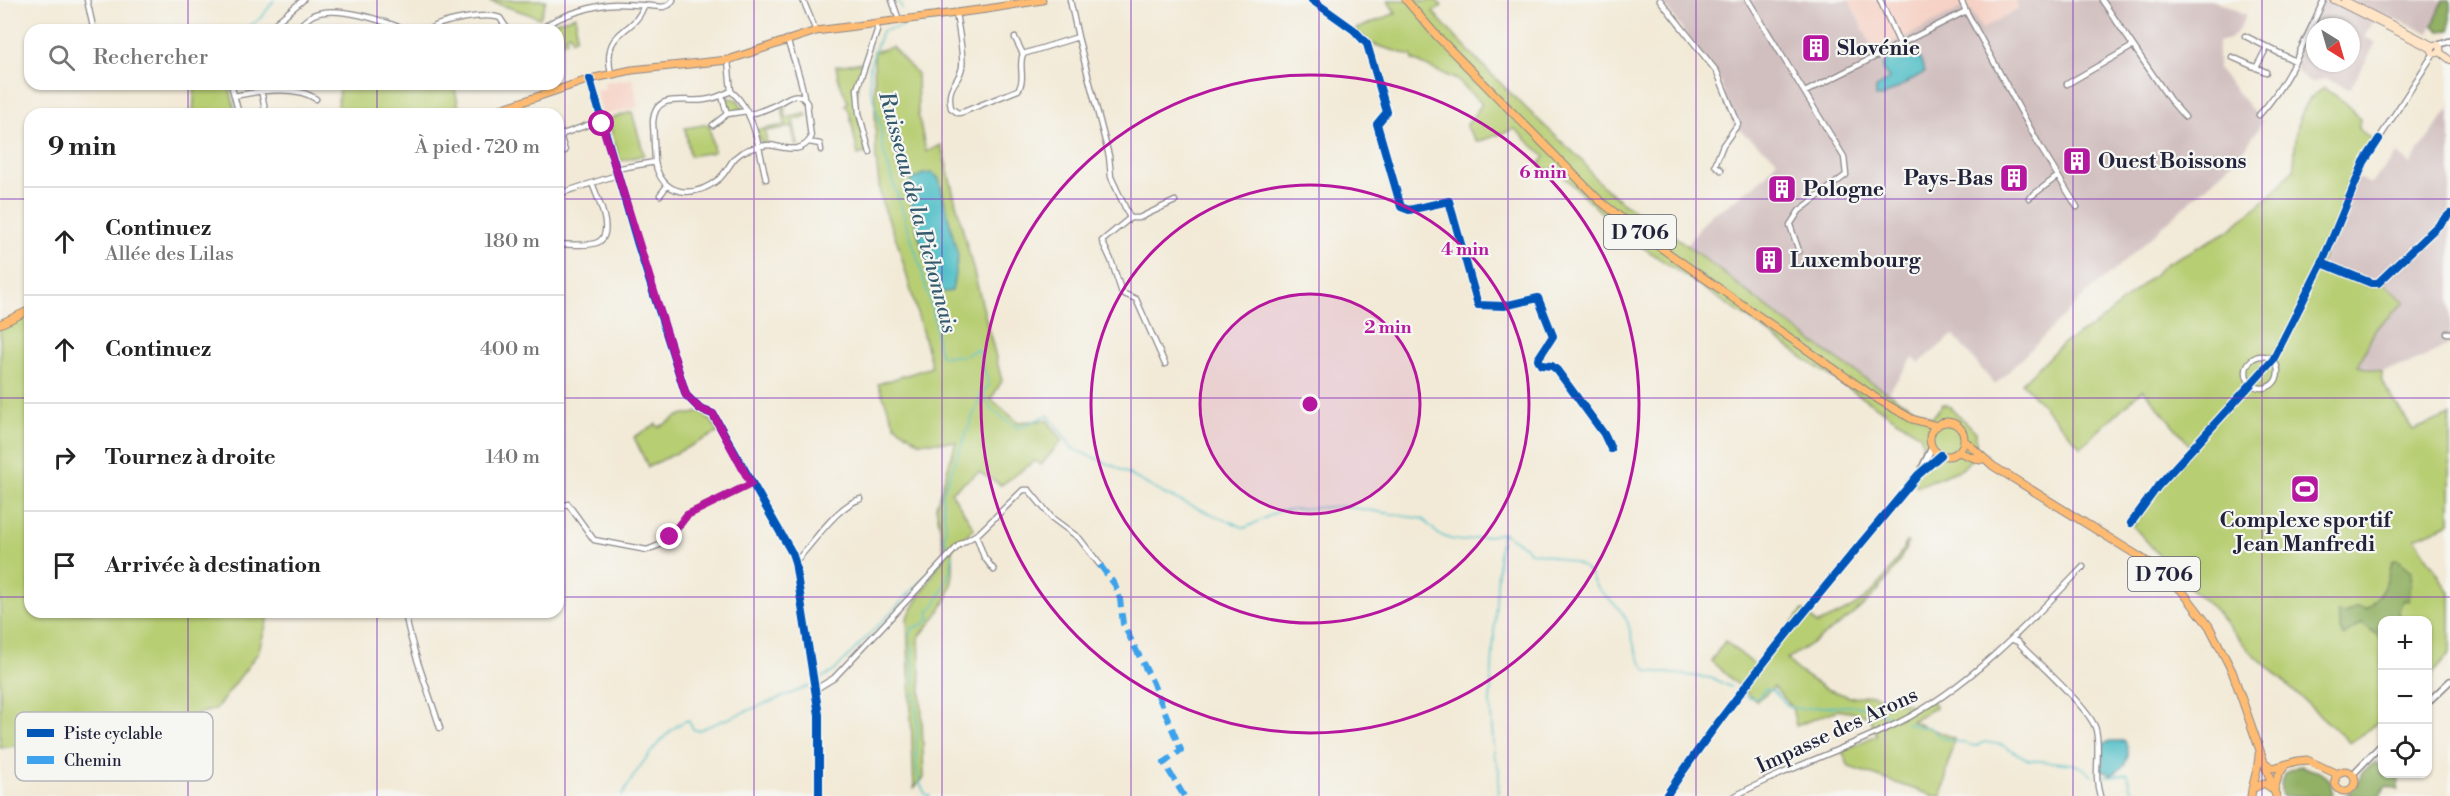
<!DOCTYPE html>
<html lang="fr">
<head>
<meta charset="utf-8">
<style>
	body { margin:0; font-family:"Libre Bodoni",serif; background:#f2f2f2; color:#222 }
	.controls { position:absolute; right:18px; bottom:18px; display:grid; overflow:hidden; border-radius:12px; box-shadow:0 2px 4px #0004 }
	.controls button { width:54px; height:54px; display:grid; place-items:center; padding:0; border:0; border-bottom:2px solid #e0e0e0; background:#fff; color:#222; font:30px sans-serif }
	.compass { position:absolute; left:2306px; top:18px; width:54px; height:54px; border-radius:50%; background:#fff; box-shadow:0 2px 4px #0004; rotate:143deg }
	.stop { position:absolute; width:18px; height:18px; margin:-14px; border:4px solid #b5179e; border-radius:50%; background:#fff }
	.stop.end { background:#b5179e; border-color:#fff; box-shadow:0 2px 6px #0008 }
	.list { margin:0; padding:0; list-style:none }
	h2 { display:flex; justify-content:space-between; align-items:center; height:78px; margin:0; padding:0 24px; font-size:26px }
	h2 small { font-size:20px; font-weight:400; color:#767676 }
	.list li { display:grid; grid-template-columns:39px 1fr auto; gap:18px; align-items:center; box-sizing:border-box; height:108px; padding:0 24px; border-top:2px solid #e0e0e0 }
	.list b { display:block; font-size:22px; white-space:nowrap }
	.list p { margin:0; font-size:20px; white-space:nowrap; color:#767676 }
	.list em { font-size:20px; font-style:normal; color:#767676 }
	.icon { flex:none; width:33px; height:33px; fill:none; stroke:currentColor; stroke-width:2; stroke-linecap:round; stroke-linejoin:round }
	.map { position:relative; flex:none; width:2450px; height:796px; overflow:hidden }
	.search { position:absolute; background:#fff; box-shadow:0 2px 4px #0004; left:24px; top:24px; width:540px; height:66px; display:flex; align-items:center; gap:15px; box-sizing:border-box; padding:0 21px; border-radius:18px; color:#767676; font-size:22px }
	.panel { position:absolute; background:#fff; box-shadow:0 2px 4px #0004; left:24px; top:108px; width:540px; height:510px; border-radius:18px }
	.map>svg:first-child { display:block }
</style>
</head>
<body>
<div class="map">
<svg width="2450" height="796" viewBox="0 0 2450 796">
	<rect width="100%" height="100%" fill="#f6f6f2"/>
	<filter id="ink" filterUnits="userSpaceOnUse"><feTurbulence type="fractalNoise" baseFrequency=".0167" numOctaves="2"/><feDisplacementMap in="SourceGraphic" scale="12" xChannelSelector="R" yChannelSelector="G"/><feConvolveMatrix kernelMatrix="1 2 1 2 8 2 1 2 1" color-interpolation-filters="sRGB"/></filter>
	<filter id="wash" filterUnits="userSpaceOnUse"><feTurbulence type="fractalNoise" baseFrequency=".008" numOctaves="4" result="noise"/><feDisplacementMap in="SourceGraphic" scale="24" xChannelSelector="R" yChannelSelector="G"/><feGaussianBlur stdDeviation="1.35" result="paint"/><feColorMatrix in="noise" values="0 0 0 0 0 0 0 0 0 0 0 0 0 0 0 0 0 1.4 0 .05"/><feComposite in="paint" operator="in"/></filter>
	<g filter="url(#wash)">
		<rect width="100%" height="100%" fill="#f2ead7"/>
		<!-- built -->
		<path fill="#f6d1c5" d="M1849 0H2014L2019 9 1982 29 1967 5 1875 53Z
			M633 79 638 107 603 115 596 90 605 89 604 82Z"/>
		<!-- industrial -->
		<path fill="#d1bfbf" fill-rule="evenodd" d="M1661 0H1849L1875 53 1967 5 1982 29 2019 9 2014 0H2215L2246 15 2239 29 2229 39 2218 42V69L2262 122 2241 155 2117 268 2088 292 1995 385 1953 335 1919 363 1913 358 1888 392 1832 358 1686 245 1711 214 1726 206 1765 177 1777 159 1734 126 1721 83Z
			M2317 0H2444L2429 33 2378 12 2365 37 2376 43 2350 89 2325 79 2310 83 2299 74 2290 54ZM2315 27H2351V63H2315Z
			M2450 107V344L2414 362 2381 372 2358 366 2376 328 2372 287 2318 266 2355 177 2371 184 2397 154 2410 164Z"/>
		<!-- green -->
		<path fill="#b8ce73" stroke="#6d7857" stroke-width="1.5" d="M487 0H546L540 18Z
			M1387 0H1421L1422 2 1436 0 1442 6 1433 12C1480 66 1531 114 1583 161 1601 196 1654 221 1685 244 1766 305 1842 371 1932 418L1943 404 1949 406 1976 432V454L1962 469 1918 486 1906 476C1915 463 1928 451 1920 435L1816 367 1749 319 1642 247 1607 218 1555 168 1544 170 1540 163 1545 157 1515 129 1477 142 1466 126 1482 104 1457 80 1413 60 1412 56 1369 43 1365 38 1354 30 1396 13Z
			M576 16V37L572 40 570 33 566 35 567 41 558 44V30H544L558 21Z
			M892 47 917 74 918 114 926 152 941 145 1002 381 991 399 1018 422 1047 420 1062 440 1041 465 1035 461 1001 485 979 472 951 492 974 528 952 548C958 590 944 607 919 637L924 778 914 788 907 618 945 554 936 506 956 442H919L895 425 878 384 932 367 898 244 881 200 876 159 874 52Z
			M864 62C850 96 858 118 868 152L858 155 849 110 845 105 848 102 839 81 836 66Z
			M195 84H229L236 114H193Z
			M339 84H454L460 113 338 114Z
			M2324 88 2346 104 2360 119 2358 129 2374 140 2362 160 2319 266 2372 287 2384 284 2405 302 2376 328 2358 366 2381 372 2382 382 2413 430 2450 415V523L2415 538 2450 593V653L2428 679V620H2382V719L2350 743 2246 647 2214 609 2182 581 2133 526 2166 481 2193 449 2143 389 2081 447 2022 383 2062 344 2097 324 2167 263 2227 232 2272 194 2294 169C2295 147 2295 119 2309 100 2312 96 2319 92 2324 88Z
			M724 97 738 100 743 110 728 112Z
			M784 104 786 118 806 114V117L793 120 798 145 796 146 792 127 765 131 767 144H762L756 130 785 125 782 106Z
			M632 112 644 155 620 161 608 119Z
			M709 124 714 152 690 156 685 128Z
			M30 311V612H270L258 653 216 709 133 731 0 748V325Z
			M699 411 711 421 719 432 648 467 634 437 656 424 658 427C667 425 676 415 685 414 691 413 693 416 699 411Z
			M1907 542 1908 543C1883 602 1838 626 1787 659L1798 671 1824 688 1850 697 1873 695 1914 706 1931 700 1936 707 1911 721 1954 738 1942 796H1934L1849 767 1842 751 1877 735 1868 715 1837 710 1796 726 1792 707 1774 687 1756 701 1711 661 1725 641 1756 666 1803 610 1817 624C1870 602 1879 591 1907 542Z"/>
		<!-- forest -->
		<path fill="#92b165" stroke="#5a6a50" stroke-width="1.5" d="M2444 0H2450V30L2440 31 2433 25Z
			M2397 559 2412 571 2409 601 2404 600 2397 611 2403 620H2382V639L2362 623 2343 636 2337 612 2345 614 2356 607 2366 609C2382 596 2389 580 2392 561Z
			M2376 763 2382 767V774H2392L2399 778 2398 789 2386 786 2380 796H2345C2348 793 2354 790 2356 786 2364 772 2360 771 2376 763Z
			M2300 766 2319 772 2330 780 2333 796H2282C2278 780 2285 770 2300 766Z"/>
		<!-- water -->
		<path fill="#52c0c8" stroke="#3a7182" stroke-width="1.5" d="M1906 53 1919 57 1925 72 1882 97H1876V88L1889 79 1883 71V65L1895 56Z
			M933 173 939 179 958 256 952 291 938 293 934 285C927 264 906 199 911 180L923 174Z
			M2111 741H2125C2133 756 2125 768 2111 775L2102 770V752L2104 743Z"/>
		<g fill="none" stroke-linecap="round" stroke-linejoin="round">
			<!-- stream -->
			<path stroke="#52c0c8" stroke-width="1.5" d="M898 0 902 9
				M244 30 262 17 274 0
				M982 393 992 410 1018 428 1048 415 1073 449 1114 466 1166 495 1245 528 1281 510 1343 506 1423 519 1438 534 1450 539 1463 541 1503 533 1526 547 1529 552C1541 553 1579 562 1587 570 1591 574 1592 581 1596 586 1605 598 1621 606 1627 621 1634 640 1633 655 1648 671L1711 678 1731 687
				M819 679 833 672 928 574 948 550 944 536 946 529 942 495 982 393 989 385 978 349 963 356H941L938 347 934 317 921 269 883 150 880 124 870 87V65L882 31 904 26 905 24
				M1745 695 1749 698H1758L1765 689 1773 691 1789 707 1801 709 1815 707 1855 706 1872 708 1894 719
				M1906 723 1920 727H1929L1942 738 1975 746 1985 742 2002 745 2029 760 2073 764 2085 769 2092 776
				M2101 777 2128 774 2130 788 2141 796
				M622 796C634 773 664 729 688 720L694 730H699L810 686
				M930 796 926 795C911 773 919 743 917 718 914 690 914 662 911 634L912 628 922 625 930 618 928 612C942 599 950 574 953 555
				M1498 796 1499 770 1494 754 1490 702 1499 552 1502 534"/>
		</g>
	</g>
	<g filter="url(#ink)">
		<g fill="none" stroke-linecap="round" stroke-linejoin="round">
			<!-- minor casing -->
			<g stroke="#8a8689" stroke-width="7">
				<path id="minor" d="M87 0 93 27 97 30
					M803 0 816 31
					M892 0 899 20
					M1312 0 1354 30 1367 44 1387 112 1377 124 1401 207 1409 210 1449 201 1478 305 1504 306 1538 298 1553 336 1538 359 1541 365 1552 366 1557 370 1604 434 1611 449
					M1660 0 1717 72 1737 121 1738 124 1723 145 1715 165 1721 170
					M1748 0 1844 157 1846 175 1799 211 1790 225 1799 251
					M1880 0 1900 44
					M2102 0 2170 100 2185 117
					M1966 11 2042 150 2077 207
					M956 13C958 26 964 56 962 67 959 84 946 84 951 108L958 113 963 112 1018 90C1026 80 1018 65 1023 54L1078 37 1070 0
					M267 30 303 0
					M295 30C301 25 306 19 313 15 336 4 384 21 406 30
					M428 30C440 21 486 12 500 18L508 30
					M541 30C553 17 598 4 616 4 632 4 648 6 663 7L669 5 673 0
					M2245 36 2295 61
					M1078 37 1109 156 1111 177 1130 218 1102 241 1111 260 1122 293 1136 299 1165 364
					M1015 38 1023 54
					M787 39C793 59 802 78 804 98
					M2232 57 2266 72
					M728 60 731 91C755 111 759 150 766 179
					M2256 68 2267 47
					M611 74C601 27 635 36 644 5
					M590 79 637 242 686 395 700 409 713 414 792 553 795 562 819 715V796
					M231 84 239 114
					M2067 84 2133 46
					M261 90 266 114
					M1805 92 1966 11 1961 0
					M234 96C257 91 296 85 316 99
					M722 96 727 114 747 111
					M2259 115C2289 83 2305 39 2324 0
					M713 125 727 114
					M809 142 820 144 821 150
					M565 151 561 138 563 134 593 123 602 124
					M870 153 859 113 857 89 877 31V22
					M655 162 653 122C655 91 684 103 704 100 714 99 723 95 731 91
					M615 169 655 162C662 197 694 199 719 179 730 169 731 156 747 150 754 148 762 145 769 145 784 147 801 155 811 138L807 103C797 87 785 101 773 106 765 110 757 112 749 115
					M558 194 617 175
					M660 195 667 186
					M2029 198 2058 176
					M1130 218H1139L1175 201
					M558 245C570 243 584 247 596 243 617 236 597 197 592 183
					M2322 263 2371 283H2378L2450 214
					M2447 333H2450
					M2246 372a16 16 0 1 1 32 0a16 16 0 1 1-32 0Z
					M558 507 568 504 594 540 647 550 662 544 670 537 687 515 751 484
					M2131 523 2158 486 2273 360 2322 263 2364 162 2434 53
					M976 535 984 557 994 570
					M795 562C812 545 838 504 861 499
					M405 612C412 652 428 689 440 728
					M2013 640 2018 642C2035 661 2092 710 2096 730 2101 752 2093 774 2100 796
					M816 689 834 678 959 545 979 533 1023 490H1029L1052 518 1079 538 1100 565
					M1735 796C1787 768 1845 749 1898 723 1968 688 2029 623 2083 567"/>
			</g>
			<!-- tertiary casing -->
			<g stroke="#8a8689" stroke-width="8">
				<path id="tertiary" d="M2438 45 2450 41
					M1922 468 1932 447
					M2428 702 2450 681
					M2353 774 2382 744
					M1666 796C1742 683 1831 580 1918 475L1941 455"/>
			</g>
			<!-- secondary casing -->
			<g stroke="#8a8689" stroke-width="8">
				<path id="secondary" d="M2334 0 2432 49
					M2344 0 2434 46
					M2431.5 49a4.5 4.5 0 1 1 9 0a4.5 4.5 0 1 1-9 0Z
					M2440 52 2450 60"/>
			</g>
			<!-- primary casing -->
			<g stroke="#8a8689" stroke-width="9">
				<path id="primary" d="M1406 0 1436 35 1600 201 1651 241 1879 400 1912 419 1937 426
					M486 114 590 79 632 70 728 60 816 31 987 9 1042 0
					M0 324 30 310
					M1930 439a17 17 0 1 1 34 0a17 17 0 1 1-34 0Z
					M1964 440 1993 466 2140 557 2164 574 2182 591 2209 626 2232 671 2276 796
					M1958 452 1980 460
					M2265 763 2273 768 2297 761 2307 760 2337 774
					M2335 781a10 10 0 1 1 20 0a10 10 0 1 1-20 0Z
					M2252 789 2264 783 2273 789
					M2274 790 2278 776 2285 765
					M2251 796C2253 781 2259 768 2259 754"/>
			</g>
			<!-- minor -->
			<use href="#minor" stroke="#fff" stroke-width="4.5"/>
			<!-- tertiary -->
			<use href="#tertiary" stroke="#fff" stroke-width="5"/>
			<!-- secondary -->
			<use href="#secondary" stroke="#ffe4c6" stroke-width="6"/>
			<!-- primary -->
			<use href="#primary" stroke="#ffbb71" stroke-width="7"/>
			<!-- quiet -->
			<path stroke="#3ea2ec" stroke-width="6" stroke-dasharray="12 6" stroke-linecap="butt" d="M1100 565 1115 585 1120 599 1123 624 1152 681 1181 750 1164 763 1184 796"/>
			<!-- cycleway casing -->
			<g stroke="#f6f6f2" stroke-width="11">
				<path id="cycleway" d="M1312 0 1354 30 1367 44 1387 112 1377 124 1401 207 1409 210 1449 201 1478 305 1504 306 1538 298 1553 336 1538 359 1541 365 1552 366 1557 370 1604 434 1611 449
					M590 79 637 242 686 395 700 409 713 414 792 553 795 562 819 715V796
					M2322 263 2371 283H2378L2450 214
					M2131 523 2158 486 2273 360 2322 263 2364 162 2379 139
					M1666 796C1742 683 1831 580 1918 475L1941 455"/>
			</g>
			<!-- cycleway -->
			<use href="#cycleway" stroke="#0057b8" stroke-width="8"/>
		</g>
	</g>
	<g fill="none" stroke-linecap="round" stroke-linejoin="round" filter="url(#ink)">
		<!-- route -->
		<path stroke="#b5179e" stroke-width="8" d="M602 124 686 395 700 409 713 414 751 484 687 515 670 537"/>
	</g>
	<!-- grid -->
	<path fill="none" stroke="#7b2cbf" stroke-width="1.5" stroke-opacity="0.55" d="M188 0V30M377 0V30M565 0V796M754 0V796M942 0V796M1131 0V796M1319 0V796M1508 0V796M1696 0V796M1885 0V796M2073 0V796M2262 0V796M188 84V114M377 84V114M0 199H30M558 199H2450M0 398H30M558 398H2450M0 597H30M558 597H2450M188 612V796M377 612V796"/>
	<!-- distance rings -->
	<circle cx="1310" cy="404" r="110" fill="#b5179e" fill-opacity=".12"/>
	<g fill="none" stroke="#b5179e" stroke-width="3">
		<circle cx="1310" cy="404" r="110"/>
		<circle cx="1310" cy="404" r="219"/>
		<circle cx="1310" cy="404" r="329"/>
	</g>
	<!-- icons -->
	<defs>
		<g id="building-square" transform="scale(1.5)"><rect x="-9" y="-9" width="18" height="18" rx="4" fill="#b5179e" stroke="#f6f6f2"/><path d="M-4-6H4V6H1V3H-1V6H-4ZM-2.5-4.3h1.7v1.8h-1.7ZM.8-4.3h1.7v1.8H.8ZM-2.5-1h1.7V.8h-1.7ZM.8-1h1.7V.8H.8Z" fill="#fff"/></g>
		<g id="stadium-square" transform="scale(1.5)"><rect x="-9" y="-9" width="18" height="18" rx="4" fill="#b5179e" stroke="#f6f6f2"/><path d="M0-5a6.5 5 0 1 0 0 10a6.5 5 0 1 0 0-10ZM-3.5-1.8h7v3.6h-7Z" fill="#fff"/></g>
	</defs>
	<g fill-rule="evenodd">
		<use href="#building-square" x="1816" y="48"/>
		<use href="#building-square" x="2077" y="161"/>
		<use href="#building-square" x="2014" y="178"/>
		<use href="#building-square" x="1782" y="189"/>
		<use href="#building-square" x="1769" y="260"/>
		<use href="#stadium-square" x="2305" y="489"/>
	</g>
	<g text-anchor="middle" stroke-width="4.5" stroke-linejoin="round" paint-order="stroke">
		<!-- shield labels -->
		<g fill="#f6f6f2" stroke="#626272" stroke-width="1.5">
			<rect x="1604" y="215" width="72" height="34" rx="4.5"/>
			<rect x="2128" y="557" width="72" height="34" rx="4.5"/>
		</g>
		<g font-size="20" font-weight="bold" fill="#22223b">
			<text x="1640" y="239">D 706</text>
			<text x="2164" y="581">D 706</text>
		</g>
		<!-- poi labels -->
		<g font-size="21" font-weight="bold" fill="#22223b" stroke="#f6f6f2" text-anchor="start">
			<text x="1837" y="55">Slovénie</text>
			<text x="2098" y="168">Ouest Boissons</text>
			<text x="1993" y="185" text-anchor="end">Pays-Bas</text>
			<text x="1803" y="196">Pologne</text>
			<text x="1790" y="267">Luxembourg</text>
			<text x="2305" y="527" text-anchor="middle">Complexe sportif<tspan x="2305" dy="24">Jean Manfredi</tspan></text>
		</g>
		<!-- street labels -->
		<g font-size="21" fill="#22223b" stroke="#f6f6f2">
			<text transform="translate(1837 730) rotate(-25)" y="7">Impasse des Arons</text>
		</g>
		<!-- water labels -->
		<g font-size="22" font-style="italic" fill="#33596c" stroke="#f6f6f2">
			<text transform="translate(919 212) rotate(75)" y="8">Ruisseau de la Pichonnais</text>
		</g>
	</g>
	<!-- legend -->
	<rect x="15" y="712" width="198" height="69" rx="9" fill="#f6f6f2" stroke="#b6b6bb" stroke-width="1.5"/>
	<rect x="27" y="729" width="27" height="8" fill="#0057b8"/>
	<rect x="27" y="756" width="27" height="8" fill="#3ea2ec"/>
	<g font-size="16" fill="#22223b">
		<text x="64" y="739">Piste cyclable</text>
		<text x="64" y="766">Chemin</text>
	</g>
	<circle cx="1310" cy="404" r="9" fill="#b5179e" stroke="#f6f6f2" stroke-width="3"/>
	<g font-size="18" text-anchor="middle" font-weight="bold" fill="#b5179e" stroke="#f6f6f2" stroke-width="4.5" stroke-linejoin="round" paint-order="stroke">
		<text x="1543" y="178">6 min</text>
		<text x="1465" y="255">4 min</text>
		<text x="1388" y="333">2 min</text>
	</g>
</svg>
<div class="controls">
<button>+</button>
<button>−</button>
<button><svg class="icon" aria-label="locate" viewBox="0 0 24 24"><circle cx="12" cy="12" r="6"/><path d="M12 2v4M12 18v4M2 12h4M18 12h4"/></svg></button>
</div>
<svg class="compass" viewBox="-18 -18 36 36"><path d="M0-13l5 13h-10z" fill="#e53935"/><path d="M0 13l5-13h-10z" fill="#767676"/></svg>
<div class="stop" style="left:602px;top:124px"></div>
<div class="stop end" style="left:670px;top:537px"></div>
<div class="search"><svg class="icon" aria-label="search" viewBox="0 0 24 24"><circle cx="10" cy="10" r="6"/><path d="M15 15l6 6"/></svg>Rechercher</div>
<section class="panel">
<h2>9 min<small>À pied · 720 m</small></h2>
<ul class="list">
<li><svg class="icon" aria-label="ahead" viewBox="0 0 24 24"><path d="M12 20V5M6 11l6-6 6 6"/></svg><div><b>Continuez</b><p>Allée des Lilas</p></div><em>180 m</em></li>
<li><svg class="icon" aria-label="ahead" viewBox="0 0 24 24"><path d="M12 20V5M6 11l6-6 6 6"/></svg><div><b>Continuez</b></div><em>400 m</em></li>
<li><svg class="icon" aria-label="right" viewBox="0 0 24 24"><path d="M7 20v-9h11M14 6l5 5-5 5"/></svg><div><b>Tournez à droite</b></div><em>140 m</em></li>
<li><svg class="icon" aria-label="arrive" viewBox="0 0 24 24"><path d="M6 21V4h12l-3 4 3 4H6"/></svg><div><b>Arrivée à destination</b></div></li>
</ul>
</section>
</div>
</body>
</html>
